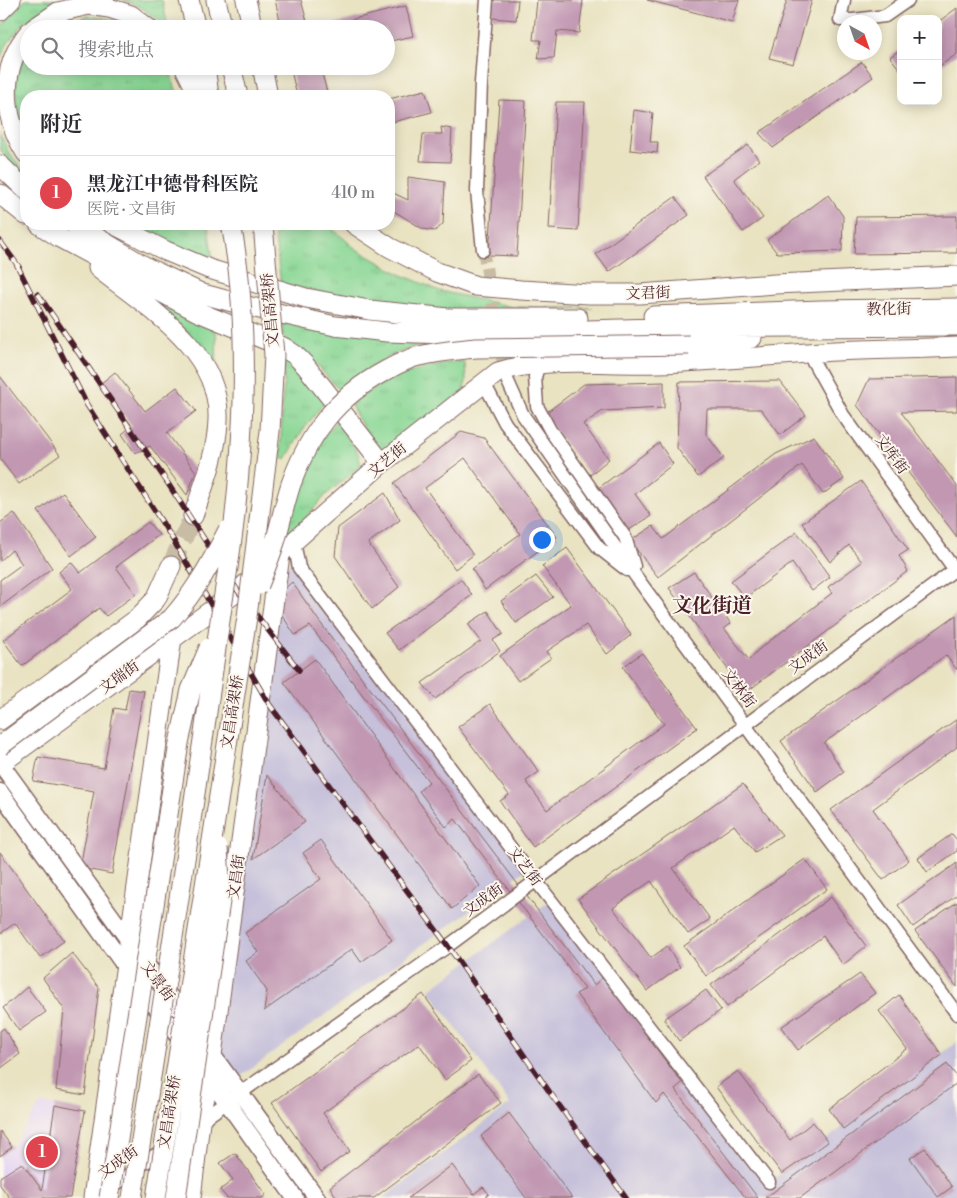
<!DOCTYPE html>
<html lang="zh">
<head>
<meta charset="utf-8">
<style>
	body { margin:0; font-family:"Libre Bodoni","Noto Serif SC",serif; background:#f2f2f3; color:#2b2b33 }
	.controls { position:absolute; right:15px; top:15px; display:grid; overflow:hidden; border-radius:10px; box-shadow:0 2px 12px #0003 }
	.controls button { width:45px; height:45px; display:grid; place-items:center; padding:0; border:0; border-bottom:1px solid #e1e1e2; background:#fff; color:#2b2b33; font:25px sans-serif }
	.compass { position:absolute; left:837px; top:15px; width:45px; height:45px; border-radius:50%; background:#fff; box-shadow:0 2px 12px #0003; rotate:140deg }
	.you { position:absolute; left:541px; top:539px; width:18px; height:18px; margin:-12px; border:4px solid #fff; border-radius:50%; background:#1a73e8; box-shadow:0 0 0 8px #1a73e833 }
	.badge { display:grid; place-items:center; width:32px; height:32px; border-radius:50%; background:#db2777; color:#fff; font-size:16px; font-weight:700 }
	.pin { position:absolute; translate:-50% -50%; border:2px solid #fff; box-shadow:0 1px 5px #0006 }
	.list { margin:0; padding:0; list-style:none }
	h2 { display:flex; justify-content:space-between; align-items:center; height:65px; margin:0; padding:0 20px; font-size:21px }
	h2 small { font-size:16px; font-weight:400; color:#7c7c81 }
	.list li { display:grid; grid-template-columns:32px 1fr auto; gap:15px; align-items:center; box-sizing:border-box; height:75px; padding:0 20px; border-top:1px solid #e1e1e2 }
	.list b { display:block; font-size:19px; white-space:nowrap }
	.list p { margin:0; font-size:16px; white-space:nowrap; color:#7c7c81 }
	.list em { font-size:16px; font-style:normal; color:#7c7c81 }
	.icon { flex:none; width:28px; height:28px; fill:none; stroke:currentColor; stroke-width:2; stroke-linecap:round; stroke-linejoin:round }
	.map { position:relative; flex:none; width:957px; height:1198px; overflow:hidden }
	.search { position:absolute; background:#fff; box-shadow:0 2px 12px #0003; left:20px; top:20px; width:375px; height:55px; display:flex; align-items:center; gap:12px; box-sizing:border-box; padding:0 18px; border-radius:28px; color:#7c7c81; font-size:19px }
	.panel { position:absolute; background:#fff; box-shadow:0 2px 12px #0003; left:20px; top:90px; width:375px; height:140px; border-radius:20px }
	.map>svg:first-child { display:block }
</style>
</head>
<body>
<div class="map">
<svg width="957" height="1198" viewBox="0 0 957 1198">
	<defs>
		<pattern id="grass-tufts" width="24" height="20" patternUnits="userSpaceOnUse" patternTransform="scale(1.25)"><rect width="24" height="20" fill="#8ad795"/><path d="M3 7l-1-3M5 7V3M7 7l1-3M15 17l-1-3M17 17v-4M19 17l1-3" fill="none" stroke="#79b881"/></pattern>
	</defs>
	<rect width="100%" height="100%" fill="#fbf7ec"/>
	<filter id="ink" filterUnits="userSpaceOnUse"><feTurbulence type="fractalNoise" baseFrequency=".02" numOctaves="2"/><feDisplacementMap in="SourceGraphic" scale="10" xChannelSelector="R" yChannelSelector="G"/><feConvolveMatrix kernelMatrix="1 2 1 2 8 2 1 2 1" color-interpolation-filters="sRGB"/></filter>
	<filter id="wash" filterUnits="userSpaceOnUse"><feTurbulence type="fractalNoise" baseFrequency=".0096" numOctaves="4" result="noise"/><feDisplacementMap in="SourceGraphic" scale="20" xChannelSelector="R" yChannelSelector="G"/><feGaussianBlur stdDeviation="1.12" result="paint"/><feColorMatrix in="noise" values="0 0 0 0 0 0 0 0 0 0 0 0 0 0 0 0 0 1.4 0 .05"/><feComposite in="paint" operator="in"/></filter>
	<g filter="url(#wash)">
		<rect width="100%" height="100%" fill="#e9e3c2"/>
		<!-- built -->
		<path fill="#e4d3f2" d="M40 1104 55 1105 85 1111 70 1198H10L0 1184V1156L12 1147Z"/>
		<!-- industrial -->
		<path fill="#c6c0da" d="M274 560 299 568 527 869 241 1076 230 1068 213 1046Z
			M551 900 769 1182 957 1042V1198H383L510 1104 429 990Z"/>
		<!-- grass -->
		<path fill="url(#grass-tufts)" stroke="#6a7b60" d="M25 0H63C36 9 10 32 0 59V28Z
			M123 0H162L168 27 139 6Z
			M86 16C103 17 120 19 136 29H52L60 24Z
			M29 48V66H168L178 96H26V140L16 113V78L21 62Z
			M0 133 8 151 26 174V177L16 169 0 149Z
			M127 224H208L213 263Z
			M273 224H327L356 249 402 275 440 291 512 307 593 308 455 310 394 308 281 284Z
			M143 296 187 316 216 327 217 382Z
			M282 323 479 342C460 343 440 343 421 346 391 351 363 372 339 390L312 360 283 337Z
			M285 359 300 371 325 402 302 431 286 459 280 456Z
			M460 362 465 363 466 381 463 392 384 452 368 437 351 405C384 377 418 367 460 362Z
			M337 420 358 453 361 466 328 493 283 542 288 500 316 446Z"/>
		<g id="blocks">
			<!-- building -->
			<path fill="#c197b2" d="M275 0H301L309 29H282Z
				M493 0H518L516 20 492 18Z
				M537 0H583L579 33 557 31 554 58 538 59 541 40H533Z
				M647 0H739L732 22Z
				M787 0H812L793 64 769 58Z
				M406 6 413 36 386 42V29H314Z
				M957 8V54L938 67V22Z
				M901 49V71L890 57Z
				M862 62 873 77 773 148 759 133Z
				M290 66H320L328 96H297Z
				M425 90 432 112 389 123V99Z
				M499 100 526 101 517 256 489 255Z
				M556 102H585L578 231 549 229Z
				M634 110 653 113 650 142H658L657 153 630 150Z
				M441 127 452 129 450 162 420 161 423 134H442Z
				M748 145 759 160 734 179 763 218 743 232 703 176Z
				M408 177 445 182 443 224 435 231 423 229 389 208V191L408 200Z
				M828 195 843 216 842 251 777 253 767 240Z
				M675 197 689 215 609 272 596 254Z
				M957 216V253L854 254 856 217Z
				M115 372 145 411 177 387 196 411 167 433 196 472 187 495 150 446 135 453 122 434 132 426 100 384Z
				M0 376 60 455 19 484 0 459Z
				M957 377V411L901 412 957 486V537L857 405 869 379Z
				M780 381 806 415 780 435 761 409H707L706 434 724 458 698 477 677 448 679 382Z
				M664 382V408L603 411 583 424 609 459 590 475 543 415 584 384Z
				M461 432 484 438 557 537 485 590 472 569 520 534 465 458 425 488 473 555 455 569 394 483Z
				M814 436 844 479 823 494 802 465 658 577 630 541 653 526 663 539 776 454Z
				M659 443 673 464 635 494 651 516 629 530 597 489Z
				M861 481 908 550 899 556 908 571 745 693 669 588 694 572 731 624 724 628 749 660 758 650 832 593 828 587 862 562 849 545 830 562 802 523Z
				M63 492 96 537 71 556 38 511Z
				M385 493 400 520 368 543 399 587 372 609 335 556 338 528Z
				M14 513 52 568 0 607V580L22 564 12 550 0 561V523Z
				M148 522 159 535 116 567 136 594 106 616 99 608 22 666 3 640 72 589 59 572 71 562 80 573Z
				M797 532 830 577 812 591 792 563 745 598 731 581Z
				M567 548 631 635 607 654 586 625 546 652 551 658 518 681 500 656 571 605 542 566Z
				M536 576 553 597 516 623 501 601Z
				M461 579 472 595 399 650 385 633Z
				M292 582 319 621 594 985 603 977 682 1083 675 1089 758 1198H746L664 1094 656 1103 576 994 585 989 455 819 446 827 419 791 429 782 310 626 295 635 272 600Z
				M488 611 503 634 493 640 500 651 435 699 422 683 481 641 468 624Z
				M956 615 957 670 946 655 824 743 844 772 817 792 781 741Z
				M642 653 697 728 533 847 500 801 509 795 458 727 490 704 539 772 526 781 547 810 664 724 623 667Z
				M315 659 480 886 452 909 284 682Z
				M129 689 144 691 112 874 80 868 94 791 33 781 38 757 104 768 114 708 125 710Z
				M957 719V747L873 809 909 860 883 880 831 810Z
				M267 775 305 822 253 859Z
				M743 784 782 835 755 852 734 825 673 868 710 919 688 934 651 881 613 908 651 958 667 946 680 967 647 991 578 899Z
				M952 834 957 840V851L927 872 918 858Z
				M321 840 392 940 361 962 352 949 264 1011 267 991 246 961 258 952 245 933 321 879 303 853Z
				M0 852 64 941 40 958 15 923 0 934Z
				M805 859 827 889 706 976 684 946Z
				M957 863V895L913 927 898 905Z
				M831 897 866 946 843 965 823 936 727 1007 711 985Z
				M957 902V987L915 931Z
				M72 953 99 988 85 1095 56 1090 64 1009 43 978Z
				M860 974 875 993 798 1050 781 1027Z
				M27 987 46 1012 19 1031 3 1008Z
				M706 990 721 1010 679 1041 664 1019Z
				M423 994 471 1061 445 1080 419 1044 323 1113 350 1151 321 1172 272 1103Z
				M899 995 942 1055 843 1129 829 1109 907 1049 879 1011Z
				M4 1028 20 1054 0 1069V1031Z
				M947 1064 957 1077V1083L800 1198H765Z
				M738 1071 790 1140 813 1122 828 1142 782 1174 716 1087Z
				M478 1074 501 1103 374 1198H337L330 1187Z
				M55 1105 85 1111 70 1198H10L0 1185V1177L22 1163 42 1190Z
				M509 1113 572 1198H526L481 1136Z
				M0 1131 12 1147 0 1156Z
				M925 1148 952 1187 938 1197 910 1158Z
				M235 1153 266 1195 262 1198H227L220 1190 233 1180 220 1163Z
				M452 1165 474 1194 483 1187 489 1194 484 1198H408Z"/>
		</g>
	</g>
	<g filter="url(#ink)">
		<use href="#blocks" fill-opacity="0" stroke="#826460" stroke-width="1"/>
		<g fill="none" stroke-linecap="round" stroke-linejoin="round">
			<!-- minor-tunnel -->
			<path stroke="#c9bca4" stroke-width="12" stroke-dasharray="12 6" stroke-linecap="butt" d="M483 250 505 375"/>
			<!-- highway-tunnel -->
			<path stroke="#c9bca4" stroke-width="19" stroke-dasharray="19 9" stroke-linecap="butt" d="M171 566 193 516"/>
			<!-- minor casing -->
			<g stroke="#826460" stroke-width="15">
				<path id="minor" d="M844 0 840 20H853L885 16 908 0
					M483 250 477 191 481 83 487 0
					M809 354 843 415 955 570
					M539 364 535 377 537 406 550 430 625 537 634 566
					M505 375 523 415 637 578 957 1014
					M484 383 505 423 599 548 627 570
					M294 542 299 568 536 881 769 1182
					M198 1123 448 946 957 568
					M108 1190 166 1147"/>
			</g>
			<!-- major casing -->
			<g stroke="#826460" stroke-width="19">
				<path id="major" d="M0 763 189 1023
					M0 792 125 966 186 1047
					M208 1049 317 1198
					M204 1070 295 1198"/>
			</g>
			<!-- highway casing -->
			<g stroke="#826460" stroke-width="21">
				<path id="highway" d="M189 0 196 29
					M216 0 223 29
					M246 0 253 29
					M0 11 11 0
					M33 29 58 12 89 5 109 8 131 15 149 29
					M184 66 199 96
					M205 66 209 96
					M231 66 238 96
					M262 66 268 96
					M26 153C1 114 0 67 29 32
					M0 165 26 190
					M0 194 26 215
					M39 224 60 238 196 311 283 347 295 355 305 365 382 463
					M74 224 146 267 203 294 251 307 335 326 387 332 447 334 655 328 957 326
					M113 224 166 251 209 269 306 298 369 310 448 318H578
					M354 224 389 247 437 272 476 286 521 290 589 294H640L775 284 957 276
					M98 268C147 307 221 350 218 420 217 453 204 485 193 516
					M653 316 822 310 957 308
					M689 345 721 343 752 338
					M0 720 137 619 156 599 171 566
					M0 764 238 591 382 463 498 372C549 356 605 365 657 363 717 361 776 355 835 351 876 349 917 349 957 347
					M93 1198 172 638
					M191 1198 200 1122 209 1077 280 555"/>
			</g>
			<!-- minor -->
			<use href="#minor" stroke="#fff" stroke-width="12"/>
			<!-- major -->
			<use href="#major" stroke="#fff" stroke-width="16"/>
			<!-- highway -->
			<use href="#highway" stroke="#fff" stroke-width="19"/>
			<!-- rail casing -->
			<g stroke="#4a1f2b" stroke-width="5.5">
				<path id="rail" d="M0 241 19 267
					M16 263 87 405 172 538 269 704 448 946 551 1094 626 1198
					M38 294 165 479 238 591 299 670"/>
			</g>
			<!-- rail -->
			<use href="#rail" stroke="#fbf7ec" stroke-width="4" stroke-dasharray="11" stroke-linecap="butt"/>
			<!-- highway-bridge casing -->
			<g stroke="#826460" stroke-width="21" stroke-linecap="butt">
				<path id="highway-bridge" d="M259 585C265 570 271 555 276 539 281 521 285 502 291 484 309 433 337 397 385 371 396 365 408 358 420 356 439 351 458 350 476 348L689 345
					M0 746 172 618C197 589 211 563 228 530
					M109 1198 179 743 191 690 209 648
					M132 1198C160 1017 190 837 215 656 221 609 230 562 235 514 245 421 249 316 231 224
					M156 1198 247 617 270 431 274 355 263 224
					M176 1198 221 895 218 848"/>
			</g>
			<!-- highway-bridge -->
			<use href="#highway-bridge" stroke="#fff" stroke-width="19"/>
		</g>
	</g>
	<g text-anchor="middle" stroke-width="4" stroke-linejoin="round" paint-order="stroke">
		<!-- street labels -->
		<g font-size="15" fill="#4a1f2b" stroke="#fbf7ec">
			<text transform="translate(648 293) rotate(-2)" y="5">文君街</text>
			<text transform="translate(889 309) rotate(-1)" y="5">教化街</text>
			<text transform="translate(270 310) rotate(-95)" y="5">文昌高架桥</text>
			<text transform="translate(892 454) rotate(54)" y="5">文库街</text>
			<text transform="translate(387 460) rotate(-40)" y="5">文艺街</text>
			<text transform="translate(808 657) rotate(-36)" y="5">文成街</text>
			<text transform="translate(119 677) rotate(-36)" y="5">文瑞街</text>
			<text transform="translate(739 688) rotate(53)" y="5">文林街</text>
			<text transform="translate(232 712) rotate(-81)" y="5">文昌高架桥</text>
			<text transform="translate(525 866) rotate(53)" y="5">文艺街</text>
			<text transform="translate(236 877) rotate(-82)" y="5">文昌街</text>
			<text transform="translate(483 900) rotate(-36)" y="5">文成街</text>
			<text transform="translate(158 981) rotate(54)" y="5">文景街</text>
			<text transform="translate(169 1112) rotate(-81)" y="5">文昌高架桥</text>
			<text transform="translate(118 1162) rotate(-36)" y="5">文成街</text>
		</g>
		<!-- district labels -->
		<g font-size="20" font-weight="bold" fill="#4a1f2b" stroke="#fbf7ec">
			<text x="712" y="612">文化街道</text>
		</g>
	</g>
</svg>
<div class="controls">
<button>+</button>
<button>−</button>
</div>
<svg class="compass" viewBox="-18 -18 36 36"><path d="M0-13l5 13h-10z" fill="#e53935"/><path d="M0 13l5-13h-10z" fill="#7c7c81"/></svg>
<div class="you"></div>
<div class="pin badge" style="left:42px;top:1152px;background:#e0444e">1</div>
<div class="search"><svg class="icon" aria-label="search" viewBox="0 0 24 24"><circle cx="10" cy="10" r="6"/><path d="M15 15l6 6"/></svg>搜索地点</div>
<section class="panel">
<h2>附近<small></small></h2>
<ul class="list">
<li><span class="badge" style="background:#e0444e">1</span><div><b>黑龙江中德骨科医院</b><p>医院 · 文昌街</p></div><em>410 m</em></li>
</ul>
</section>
</div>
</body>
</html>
